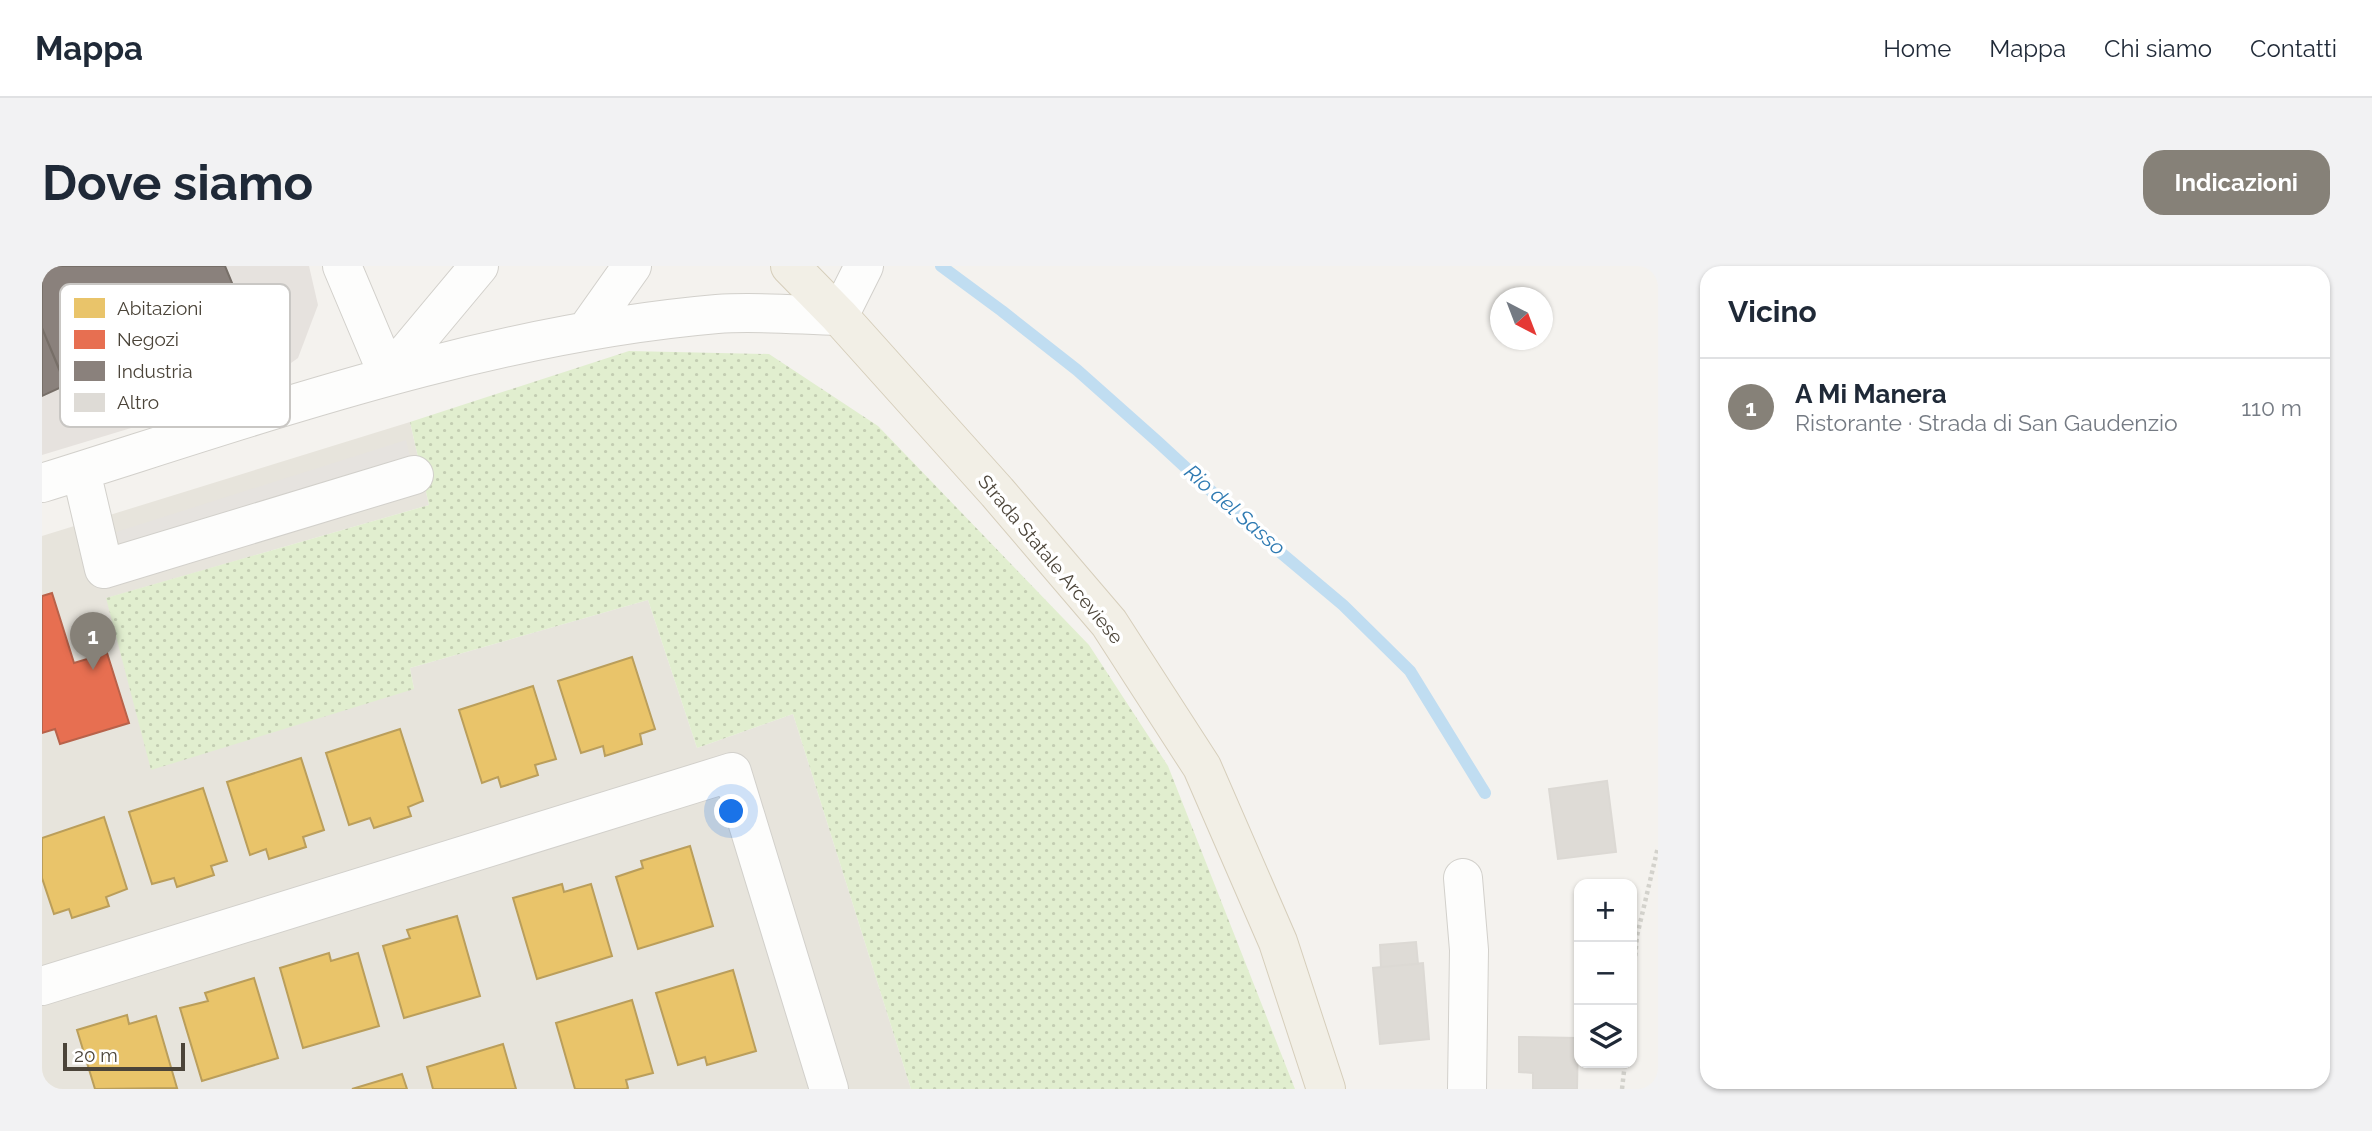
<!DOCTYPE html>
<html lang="it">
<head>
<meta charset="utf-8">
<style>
	body { margin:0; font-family:Raleway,sans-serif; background:#f2f2f3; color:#1f2937 }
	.controls { position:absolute; right:21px; bottom:21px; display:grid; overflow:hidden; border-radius:14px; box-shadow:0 2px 5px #0004 }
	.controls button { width:63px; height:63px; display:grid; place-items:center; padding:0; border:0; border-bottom:2px solid #e0e1e3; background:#fff; color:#1f2937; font:35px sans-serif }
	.compass { position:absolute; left:1448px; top:21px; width:63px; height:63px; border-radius:50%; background:#fff; box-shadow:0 2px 5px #0004; rotate:138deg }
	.scale { position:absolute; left:21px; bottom:18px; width:122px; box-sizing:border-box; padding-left:7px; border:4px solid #4b4439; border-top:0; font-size:19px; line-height:24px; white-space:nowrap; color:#4b4439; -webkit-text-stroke:5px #fff; paint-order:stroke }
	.you { position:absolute; left:690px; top:546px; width:24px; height:24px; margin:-18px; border:5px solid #fff; border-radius:50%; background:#1a73e8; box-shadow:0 0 0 10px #1a73e833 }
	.badge { display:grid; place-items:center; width:46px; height:46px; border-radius:50%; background:#868178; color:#fff; font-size:23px; font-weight:700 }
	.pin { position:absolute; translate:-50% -58px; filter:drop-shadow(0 2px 4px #0008) }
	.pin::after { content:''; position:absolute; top:37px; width:24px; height:21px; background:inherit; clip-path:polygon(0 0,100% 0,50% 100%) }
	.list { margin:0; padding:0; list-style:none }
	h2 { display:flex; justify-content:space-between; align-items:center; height:91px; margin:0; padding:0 28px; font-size:30px }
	h2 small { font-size:23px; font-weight:400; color:#747a83 }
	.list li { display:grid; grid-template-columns:46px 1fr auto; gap:21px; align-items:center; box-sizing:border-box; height:98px; padding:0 28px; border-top:2px solid #e0e1e3 }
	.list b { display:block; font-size:26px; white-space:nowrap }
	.list p { margin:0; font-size:23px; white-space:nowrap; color:#747a83 }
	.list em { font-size:23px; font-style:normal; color:#747a83 }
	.icon { flex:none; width:38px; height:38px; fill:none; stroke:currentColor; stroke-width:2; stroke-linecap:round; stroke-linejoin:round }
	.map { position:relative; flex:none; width:1616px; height:823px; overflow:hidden; border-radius:21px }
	header { display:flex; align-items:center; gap:42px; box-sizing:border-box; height:98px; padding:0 35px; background:#fff; border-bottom:2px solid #e0e1e3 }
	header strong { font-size:33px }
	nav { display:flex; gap:38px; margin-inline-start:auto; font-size:24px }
	.intro { display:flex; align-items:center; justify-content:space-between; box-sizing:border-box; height:168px; padding:0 42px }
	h1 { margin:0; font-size:49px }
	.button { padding:18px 32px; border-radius:21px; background:#868178; color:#fff; font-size:24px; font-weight:700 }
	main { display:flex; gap:42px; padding:0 42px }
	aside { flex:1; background:#fff; border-radius:21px; box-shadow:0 2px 5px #0004 }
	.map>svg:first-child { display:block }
</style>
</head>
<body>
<header>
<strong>Mappa</strong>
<nav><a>Home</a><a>Mappa</a><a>Chi siamo</a><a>Contatti</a></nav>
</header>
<div class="intro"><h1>Dove siamo</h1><a class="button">Indicazioni</a></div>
<main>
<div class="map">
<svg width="1616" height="823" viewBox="0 0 1616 823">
	<defs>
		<pattern id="grass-dots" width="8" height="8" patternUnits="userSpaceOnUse" patternTransform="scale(1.75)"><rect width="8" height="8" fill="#e1eecf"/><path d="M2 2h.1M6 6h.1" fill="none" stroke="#c3cdb2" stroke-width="1.8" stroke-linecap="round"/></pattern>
	</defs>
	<rect width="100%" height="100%" fill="#f4f2ee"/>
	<!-- residential -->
	<path fill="#e7e4dc" d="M368 156 387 239 65 332 372 423 368 402 606 334 655 482 751 448 869 823H0V270Z"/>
	<!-- industrial -->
	<path fill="#e6e2de" d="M0 0H267L276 39 256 92 208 126 0 189Z"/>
	<!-- grass -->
	<path fill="url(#grass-dots)" d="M587 85 727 88 836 160 1047 379 1126 500 1253 823H869L751 448 655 482 606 334 368 402 372 423 109 504 64 332 387 239 368 156Z"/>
	<!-- parking -->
	<path fill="#e6e3df" d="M364 174 370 198 82 291 74 266Z"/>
	<!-- homes -->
	<path fill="#e9c46a" stroke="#ba9e5b" stroke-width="2" d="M590 391 613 463 598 468 600 478 563 490 561 480 539 487 516 415Z
		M491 420 514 493 493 499 496 509 459 521 456 511 440 517 417 444Z
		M358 463 381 535 366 541 369 550 332 562 328 552 307 559 284 487Z
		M259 492 282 564 261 571 264 581 227 593 224 583 208 589 185 516Z
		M161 522 185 595 169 600 172 609 135 621 132 612 110 618 87 546Z
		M62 551 85 623 64 631 67 640 30 652 27 643 12 648 0 612V572Z
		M648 580 671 660 596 683 574 611 601 602 599 595Z
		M520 618 522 626 549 618 570 690 495 713 471 632Z
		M415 650 438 730 362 752 341 680 368 672 365 664Z
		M287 687 289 695 316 687 337 760 261 782 238 702Z
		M691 704 714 785 665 799 663 791 636 799 614 727Z
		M212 712 236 792 160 815 138 742 166 735 163 727Z
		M590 734 611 807 584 814 586 822 584 823H533L514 757Z
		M85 749 87 758 114 750 135 822 53 823 35 764Z
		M461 778 474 823H391L385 801Z
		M360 808 365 823H310Z"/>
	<!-- shops -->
	<path fill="#e76f51" stroke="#b8624a" stroke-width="2" d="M10 327 32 397 65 387 87 457 18 478 13 463 0 467V330Z"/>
	<!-- industry -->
	<path fill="#8a817c" stroke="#776f68" stroke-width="2" d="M0 0H183L195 29 187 33 189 41 181 45 185 54 175 57 179 66 28 130 0 62Z
		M0 62 24 119 0 130Z"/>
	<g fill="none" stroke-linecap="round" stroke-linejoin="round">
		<!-- stream -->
		<path stroke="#c0ddf1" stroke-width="12" d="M899 0 960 45 1035 104 1116 176 1207 260 1301 339 1368 405 1443 527"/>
	</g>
	<!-- building -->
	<path fill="#dedbd6" stroke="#dcd9d4" stroke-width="2" d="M1565 515 1574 586 1516 593 1507 523Z
		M1374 676 1376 698 1339 701 1338 679Z
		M1381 697 1387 773 1338 778 1331 702Z
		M1477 771 1536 772 1535 823H1491V807L1477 806Z"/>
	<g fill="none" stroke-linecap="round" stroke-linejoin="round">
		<!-- minor casing -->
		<g stroke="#d2d0cb" stroke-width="40">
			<path id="minor" d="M300 0 346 109
				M544 65 590 0
				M346 109 437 0
				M39 205 62 303 372 209
				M0 217C221 148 443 68 675 48 715 45 757 49 797 50L822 0
				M1421 612 1427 684 1425 823
				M0 720 690 506 787 823"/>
		</g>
		<!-- major casing -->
		<g stroke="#d6cebb" stroke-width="40">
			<path id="major" d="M748 0 797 50 955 226 1067 357 1160 501 1236 676 1284 823"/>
		</g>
		<!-- path -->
		<path stroke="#d3d2cc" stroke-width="4.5" stroke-dasharray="3.5 3.5" stroke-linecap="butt" d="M1590 725 1595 670 1616 581
			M1580 823 1583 797"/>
		<!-- minor -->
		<use href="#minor" stroke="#fdfdfc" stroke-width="38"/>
		<!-- major -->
		<use href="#major" stroke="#f2efe6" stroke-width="38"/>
	</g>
	<g text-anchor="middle" stroke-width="7" stroke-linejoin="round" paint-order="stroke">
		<!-- street labels -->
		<g font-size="19" fill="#4b4439" stroke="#fff">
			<text transform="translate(1009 293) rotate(50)" y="7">Strada Statale Arceviese</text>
		</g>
		<!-- water labels -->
		<g font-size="21" font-style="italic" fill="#2e7ab2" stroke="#fff">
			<text transform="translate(1193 244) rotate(41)" y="7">Rio del Sasso</text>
		</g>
	</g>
	<!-- legend -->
	<rect x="18" y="18" width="230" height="143" rx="10" fill="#fff" stroke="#c9c7c4" stroke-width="2"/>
	<rect x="32" y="32" width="31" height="20" fill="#e9c46a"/>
	<rect x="32" y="64" width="31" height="19" fill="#e76f51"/>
	<rect x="32" y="95" width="31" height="20" fill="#8a817c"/>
	<rect x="32" y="127" width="31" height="19" fill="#dedbd6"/>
	<g font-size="19" fill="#4b4439">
		<text x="75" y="49">Abitazioni</text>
		<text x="75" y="80">Negozi</text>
		<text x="75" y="112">Industria</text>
		<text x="75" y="143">Altro</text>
	</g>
</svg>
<div class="controls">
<button>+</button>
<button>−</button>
<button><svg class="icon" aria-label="layers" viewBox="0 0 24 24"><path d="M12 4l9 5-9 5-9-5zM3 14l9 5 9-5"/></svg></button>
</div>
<svg class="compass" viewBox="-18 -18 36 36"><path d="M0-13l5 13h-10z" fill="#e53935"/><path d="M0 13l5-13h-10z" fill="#747a83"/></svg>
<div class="scale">20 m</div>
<div class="you"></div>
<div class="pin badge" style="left:51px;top:404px">1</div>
</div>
<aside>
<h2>Vicino<small></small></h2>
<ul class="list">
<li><span class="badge">1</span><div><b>A Mi Manera</b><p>Ristorante · Strada di San Gaudenzio</p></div><em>110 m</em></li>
</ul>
</aside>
</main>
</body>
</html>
